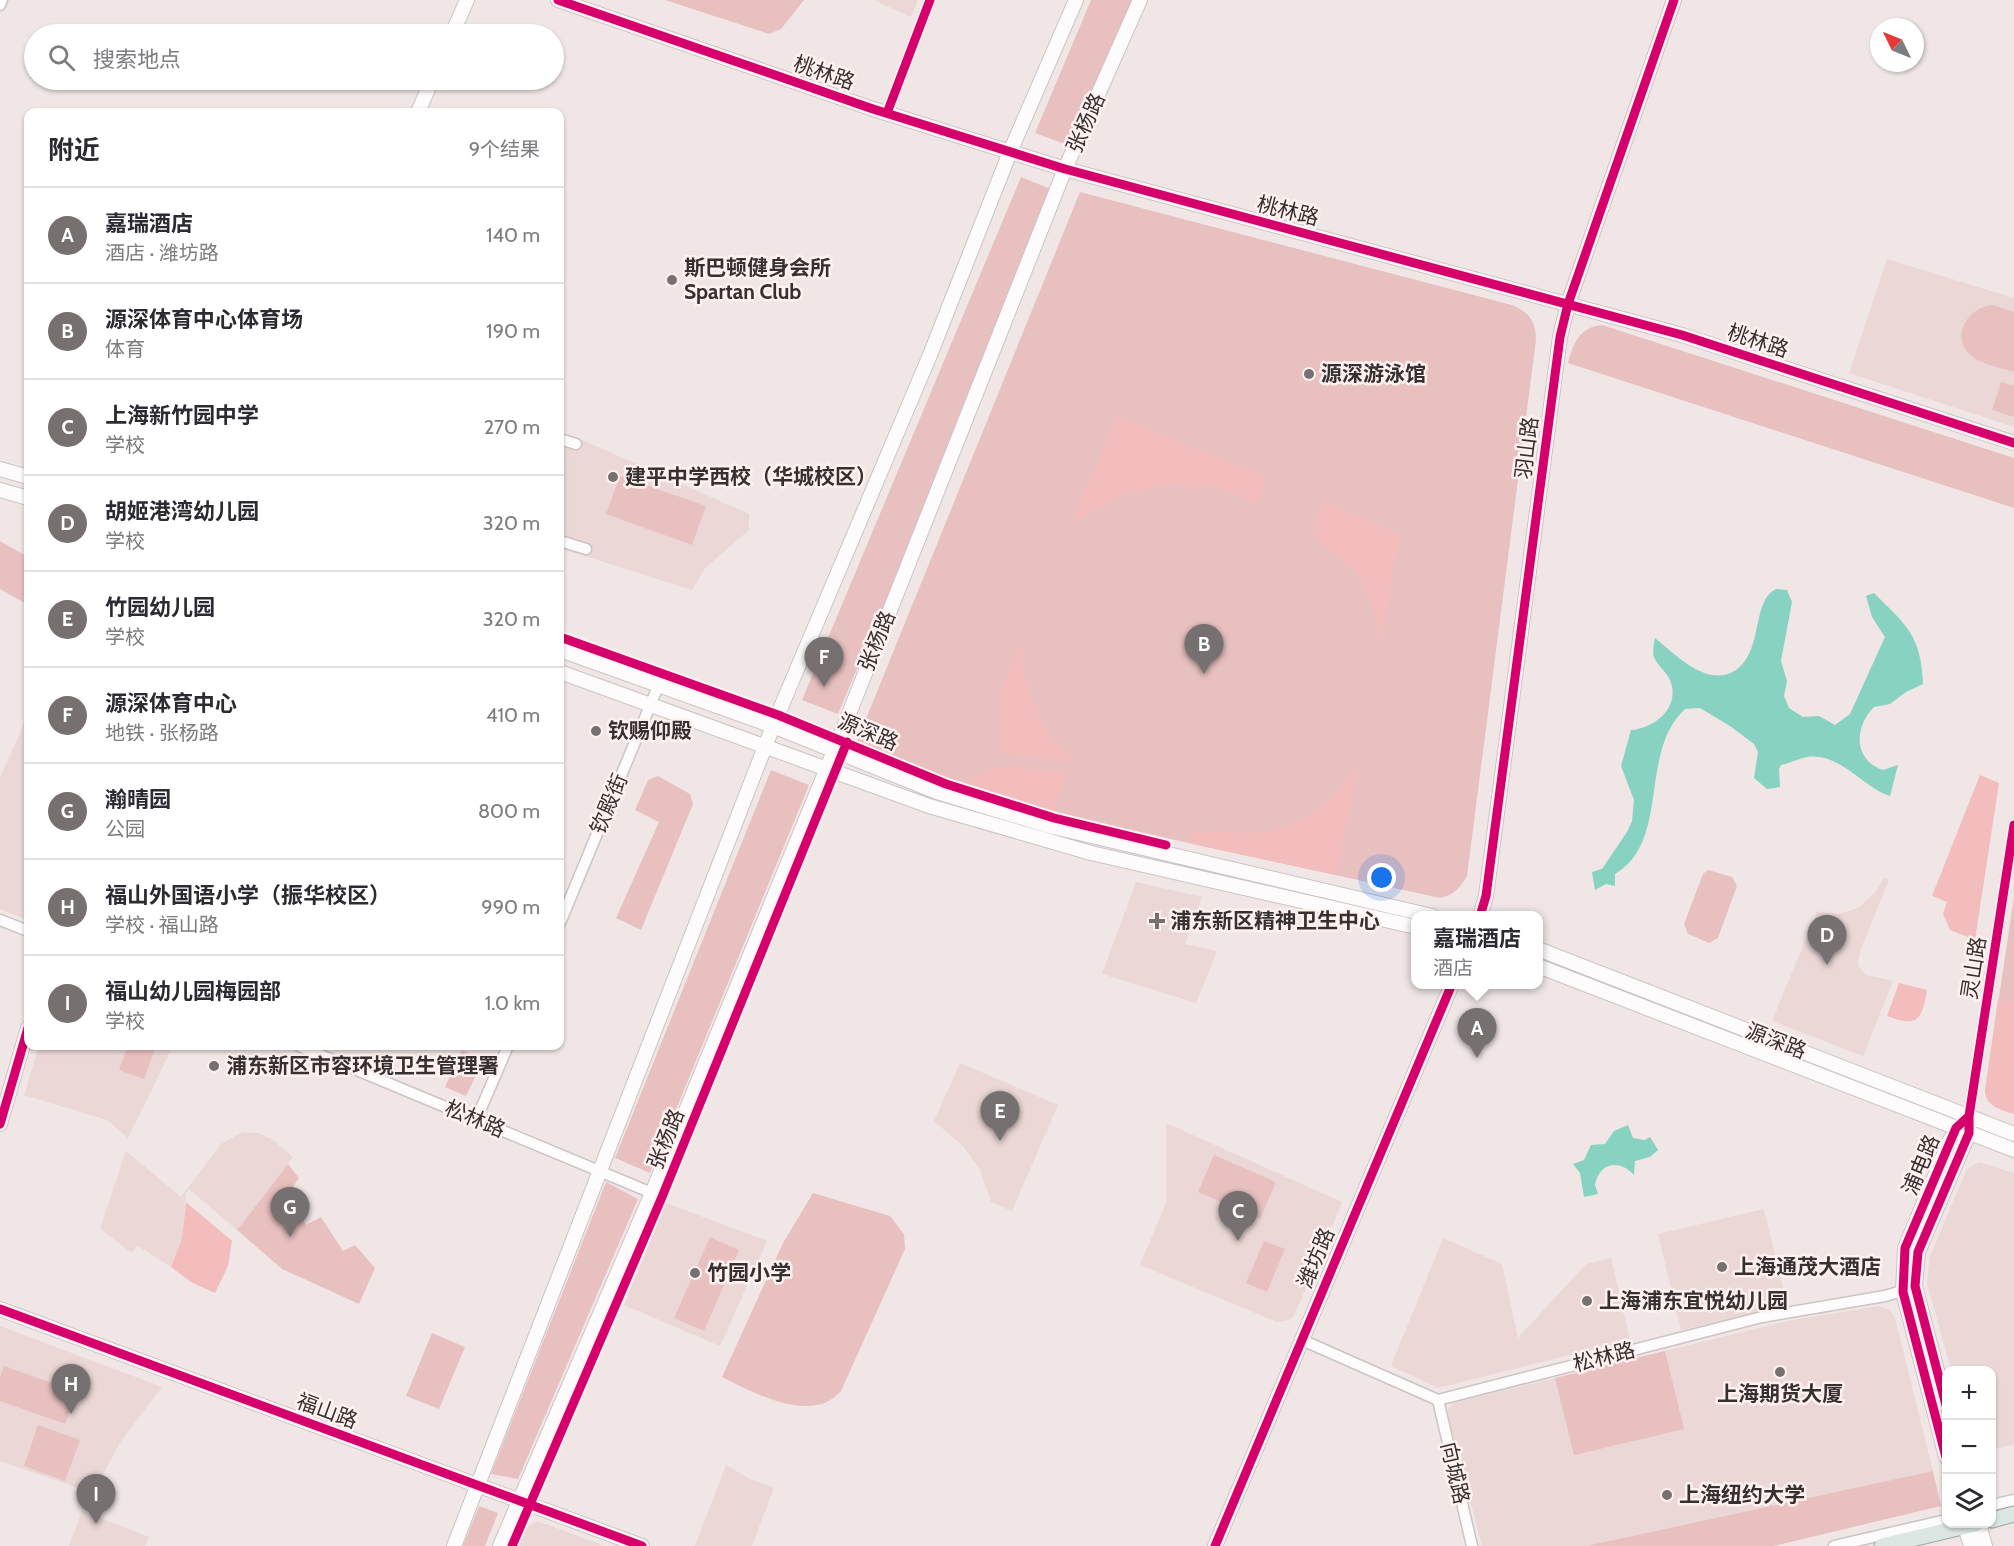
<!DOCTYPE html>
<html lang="zh">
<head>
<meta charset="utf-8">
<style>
	body { margin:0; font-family:Cabin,"Noto Sans SC",sans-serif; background:#f7f7f7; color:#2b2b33 }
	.controls { position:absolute; right:18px; bottom:18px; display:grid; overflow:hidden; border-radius:12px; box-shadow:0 2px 4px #0004 }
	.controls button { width:54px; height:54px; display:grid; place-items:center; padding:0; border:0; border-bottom:2px solid #e1e1e2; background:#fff; color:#2b2b33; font:30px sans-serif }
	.compass { position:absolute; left:1870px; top:18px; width:54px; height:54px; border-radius:50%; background:#fff; box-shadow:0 2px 4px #0004; rotate:313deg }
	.you { position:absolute; left:1382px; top:878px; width:21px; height:21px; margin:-15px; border:4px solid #fff; border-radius:50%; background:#1a73e8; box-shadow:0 0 0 9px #1a73e833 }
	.badge { display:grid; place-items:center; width:39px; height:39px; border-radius:50%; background:#777070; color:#fff; font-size:20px; font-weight:700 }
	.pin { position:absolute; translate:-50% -50px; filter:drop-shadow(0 2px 3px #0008) }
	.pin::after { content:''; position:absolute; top:32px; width:21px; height:18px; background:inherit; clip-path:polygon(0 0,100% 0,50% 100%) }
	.popup { position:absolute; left:1411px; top:911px; width:132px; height:78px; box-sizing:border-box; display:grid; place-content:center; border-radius:12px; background:#fff; filter:drop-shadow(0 2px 4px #0005); font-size:20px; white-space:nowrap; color:#7c7c81 }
	.popup b { font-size:22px; color:#2b2b33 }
	.popup::after { content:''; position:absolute; left:50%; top:100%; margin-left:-12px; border:12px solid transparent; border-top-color:#fff }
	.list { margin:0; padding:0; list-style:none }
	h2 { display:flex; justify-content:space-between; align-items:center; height:78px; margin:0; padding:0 24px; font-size:26px }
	h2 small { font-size:20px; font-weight:400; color:#7c7c81 }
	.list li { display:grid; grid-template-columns:39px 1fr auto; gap:18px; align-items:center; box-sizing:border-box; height:96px; padding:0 24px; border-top:2px solid #e1e1e2 }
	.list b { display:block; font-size:22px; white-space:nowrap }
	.list p { margin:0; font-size:20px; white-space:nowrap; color:#7c7c81 }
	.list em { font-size:20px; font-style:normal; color:#7c7c81 }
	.icon { flex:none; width:33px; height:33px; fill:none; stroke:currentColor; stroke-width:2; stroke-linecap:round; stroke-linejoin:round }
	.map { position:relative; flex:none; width:2014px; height:1546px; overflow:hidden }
	.search { position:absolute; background:#fff; box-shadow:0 2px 4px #0004; left:24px; top:24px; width:540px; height:66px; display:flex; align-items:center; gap:15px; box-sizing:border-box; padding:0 21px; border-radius:33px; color:#7c7c81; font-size:22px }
	.panel { position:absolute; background:#fff; box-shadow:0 2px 4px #0004; left:24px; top:108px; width:540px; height:942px; border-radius:12px }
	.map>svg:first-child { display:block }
</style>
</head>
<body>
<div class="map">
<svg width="2014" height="1546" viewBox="0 0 2014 1546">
	<rect width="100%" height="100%" fill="#f0e6e6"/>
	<!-- built -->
	<path fill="#ead7d6" d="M874 0H918L911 17Z
		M1887 259 2014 298V427L1849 373Z
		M560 433 582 440 749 514V530L705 568 692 590 560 548Z
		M28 715V920L0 909V778Z
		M1884 878 1889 880 1860 951 1858 962 1859 967 1866 975 1893 981 1863 1056 1772 1021 1817 912 1839 914 1858 908 1875 893Z
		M1136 882 1202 897 1185 944 1217 951 1196 1003 1102 974Z
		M39 1046H173L128 1138 107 1120 24 1095Z
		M960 1063 1058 1105 1012 1211 991 1202 980 1170 964 1147 934 1121Z
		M1166 1123 1342 1202 1294 1316 1289 1320 1277 1322 1140 1265 1166 1203Z
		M243 1132 258 1133 273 1140 293 1157 237 1230 189 1189 186 1193 182 1239 171 1267 138 1246 132 1253 100 1229 126 1151 181 1197 221 1144Z
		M1979 1162 2014 1173V1444L1992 1450V1370H1951L1927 1283 1930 1256 1967 1169Z
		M666 1203 767 1241 720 1346 624 1305Z
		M1764 1209 1787 1305 1681 1330 1658 1234Z
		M1443 1238 1502 1264 1518 1338 1586 1264 1611 1258 1630 1340 1438 1388 1391 1366Z
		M1879 1306 1889 1310 1895 1318 1933 1471 1586 1546H1482L1448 1416V1409L1454 1403 1787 1321Z
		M0 1326 162 1387 121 1441 93 1493 0 1461Z
		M726 1465 750 1479 774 1488 752 1546H695Z
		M82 1511 149 1537 145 1546H69Z
		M537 1522 543 1523 605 1546H516L525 1528Z"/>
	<!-- green -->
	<path fill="#e9c0c0" d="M665 0H804L781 29 769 34Z
		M1091 0H1132L1070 146 1035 133Z
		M1021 177 1058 192 838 714 802 700Z
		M1080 192 1512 305C1529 312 1536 321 1536 340L1467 876C1460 888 1454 895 1440 898L1052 813 943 777 857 741Z
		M1993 305 2014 312V372C2001 368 1985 365 1974 358 1948 340 1966 307 1993 305Z
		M1602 325 2014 458V508L1568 363C1573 343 1580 327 1602 325Z
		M2001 382 2014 386V417L1992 410Z
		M620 476 706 506 692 545 606 514Z
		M0 541 28 557V605L0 589Z
		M771 770 809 785 650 1173 615 1158Z
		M658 776 690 794 693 804 641 930 616 918 659 822 635 810 648 780Z
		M1708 870 1732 877 1737 886 1718 938 1709 943 1688 934 1684 924 1703 874Z
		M2014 897V1114C2000 1109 1987 1107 1985 1091Z
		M128 1046H156L144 1079 119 1070Z
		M462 1050 484 1059 466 1096 445 1087Z
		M1214 1155 1276 1182 1260 1219 1198 1192Z
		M288 1164 299 1178 289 1192 306 1225 321 1217 343 1251 355 1245 375 1268 359 1304 282 1269 237 1230Z
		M606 1182 638 1199 518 1479 491 1474Z
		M813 1193 890 1216 904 1234 905 1249 841 1391C812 1425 754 1393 722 1377L783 1243Z
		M710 1237 739 1250 704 1331 674 1318Z
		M1264 1241 1285 1249 1267 1292 1246 1283Z
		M432 1333 465 1347 439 1409 406 1396Z
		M1665 1351 1684 1429 1574 1455 1555 1378Z
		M4 1366 77 1392 65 1424 0 1401V1377Z
		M38 1425 80 1440 65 1481 24 1466Z
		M1933 1471 1941 1506 1774 1546H1586Z
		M479 1506 498 1513 485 1546H463Z"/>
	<!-- forest -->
	<path fill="#f3bdbd" d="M1117 416 1267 478 1257 504 1218 488 1172 485 1121 495 1078 521 1073 520Z
		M1326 503 1396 532 1399 538 1381 644C1376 619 1371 595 1357 574 1347 561 1316 546 1313 532 1311 522 1320 511 1326 503Z
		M1022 641C1020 684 1042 733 1075 762L1000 753 999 696Z
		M1359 763 1336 875 1192 844 1195 830C1276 837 1310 834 1359 763Z
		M996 766 1068 772 1052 813 965 784Z
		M1980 775 1999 783 1975 940 1950 930 1943 914 1947 902 1932 896Z
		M1899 983 1927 990C1922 1020 1918 1028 1887 1016Z
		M1998 999 2014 1002V1114C2000 1109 1987 1107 1985 1091Z
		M186 1202 232 1241 228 1266 215 1293 191 1282 171 1267 182 1239Z"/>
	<!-- water -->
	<path fill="#87d2c0" d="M1776 589 1787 590 1792 602 1781 661 1787 681 1784 696 1789 708 1803 717 1819 716 1835 725 1850 714 1885 637 1872 617 1866 596 1874 593C1907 626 1921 635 1923 684L1906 692 1890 704 1874 707C1854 727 1853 760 1883 770L1898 765 1890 796C1862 787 1840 752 1807 757 1798 759 1790 763 1781 765L1779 769 1780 787 1767 789 1754 778 1758 752 1754 744 1730 726 1700 708 1685 709C1638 752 1671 841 1615 874V886L1606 884 1595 890 1592 872 1602 869 1627 832 1632 821 1634 800 1621 766 1631 730C1655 728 1681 707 1670 680 1666 671 1657 665 1654 657 1652 653 1654 643 1655 638 1676 655 1708 689 1736 670 1764 650 1751 601 1776 589Z
		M1628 1125 1633 1138 1645 1140 1650 1137 1658 1150 1650 1157 1635 1161 1634 1175C1620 1159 1599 1162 1595 1185L1598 1194 1584 1197 1580 1173 1573 1164 1584 1160 1591 1145 1605 1144 1614 1131Z"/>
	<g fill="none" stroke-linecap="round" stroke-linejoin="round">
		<!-- street casing -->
		<g stroke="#cbc4c4" stroke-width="13">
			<path id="street" d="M0 5 2 0
				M887 113 930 0
				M560 439 576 444
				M560 541 586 549
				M0 920 28 931
				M560 923 659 684
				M299 1046 652 1193
				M1969 1116 2014 825
				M476 1120 508 1046
				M1302 1340 1438 1400 1762 1317 1885 1296 1908 1289
				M1438 1400 1472 1546
				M1992 1505 2014 1500
				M1834 1546 1946 1520"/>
		</g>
		<!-- secondary casing -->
		<g stroke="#cbc4c4" stroke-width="16">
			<path id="secondary" d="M558 0 873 109 1065 169 1682 335 2014 443
				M452 34 467 0
				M418 112 432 80
				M0 469 28 477
				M0 490 28 498
				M560 650 773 726 937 792 1049 826 1432 916
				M560 672 929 806 1091 853 1416 927
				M1480 916 1486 896 1560 337 1568 304 1674 0
				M1538 949 2014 1134
				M1538 966 2014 1150
				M0 1124 28 1028
				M0 1309 642 1546
				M1946 1405 1915 1286 1918 1252 1969 1133V1124
				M1946 1457 1903 1292 1905 1248 1950 1140 1963 1122
				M1964 1524 1971 1546
				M1979 1524 1985 1546
				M454 1546 773 726 930 355 1010 152 1076 0
				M500 1546 652 1193 839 739 1065 169 1140 0
				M1215 1546 1452 984"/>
		</g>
		<!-- primary casing -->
		<g stroke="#98a7a3" stroke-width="17">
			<path id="primary" d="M1992 1520 2014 1514
				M1882 1546 1975 1524"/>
		</g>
		<!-- street -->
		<use href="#street" stroke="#fdfbfb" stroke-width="10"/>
		<!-- secondary -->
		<use href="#secondary" stroke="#fdfbfb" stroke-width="14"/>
		<!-- primary -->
		<use href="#primary" stroke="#dce6e3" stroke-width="15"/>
		<!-- cycleway casing -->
		<g stroke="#fff1f0" stroke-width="13">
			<path id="cycleway" d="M558 0 873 109 1065 169 1682 335 2014 443
				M887 113 930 0
				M560 637 778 715 946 784 1054 818 1166 845
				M1480 916 1486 896 1560 337 1568 304 1674 0
				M0 1124 28 1028
				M0 1309 642 1546
				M1946 1405 1915 1286 1918 1252 1969 1133V1116L2014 825
				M1946 1457 1903 1292 1905 1248 1956 1128 1969 1116
				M512 1546 662 1197 847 742
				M1215 1546 1452 984"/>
		</g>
		<!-- cycleway -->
		<use href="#cycleway" stroke="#d6006c" stroke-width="9"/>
	</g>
	<!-- markers -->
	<g fill="#777070" stroke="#fff1f0" stroke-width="2">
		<circle cx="672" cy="280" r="6"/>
		<circle cx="1309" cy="374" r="6"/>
		<circle cx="613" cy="477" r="6"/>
		<circle cx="596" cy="731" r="6"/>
		<path d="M1154 912h6v6h6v6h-6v6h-6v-6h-6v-6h6z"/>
		<circle cx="214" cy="1066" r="6"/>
		<circle cx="1722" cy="1267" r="6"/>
		<circle cx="695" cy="1273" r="6"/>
		<circle cx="1587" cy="1301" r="6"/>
		<circle cx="1780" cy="1372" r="6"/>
		<circle cx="1667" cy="1495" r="6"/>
	</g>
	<g text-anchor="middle" stroke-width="5" stroke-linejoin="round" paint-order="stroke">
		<!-- street labels -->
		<g font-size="21" fill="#363030" stroke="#fff1f0">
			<text transform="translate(824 73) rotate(19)" y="7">桃林路</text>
			<text transform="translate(1086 123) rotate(-66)" y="7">张杨路</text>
			<text transform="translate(1288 211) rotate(14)" y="7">桃林路</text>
			<text transform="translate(1758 341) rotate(18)" y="7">桃林路</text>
			<text transform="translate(1527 448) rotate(-83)" y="7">羽山路</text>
			<text transform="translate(877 641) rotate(-68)" y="7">张杨路</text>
			<text transform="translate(868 732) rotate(23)" y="7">源深路</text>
			<text transform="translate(609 804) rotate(-67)" y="7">钦殿街</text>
			<text transform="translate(1974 968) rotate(-81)" y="7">灵山路</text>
			<text transform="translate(1776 1041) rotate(21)" y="7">源深路</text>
			<text transform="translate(475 1119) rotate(23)" y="7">松林路</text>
			<text transform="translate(666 1139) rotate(-68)" y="7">张杨路</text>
			<text transform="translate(1921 1165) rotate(-67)" y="7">浦电路</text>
			<text transform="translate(1316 1258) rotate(-67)" y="7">潍坊路</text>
			<text transform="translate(1604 1357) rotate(-14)" y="7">松林路</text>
			<text transform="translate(327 1411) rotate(20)" y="7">福山路</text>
			<text transform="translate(1455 1473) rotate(77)" y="7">向城路</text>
		</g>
		<!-- poi labels -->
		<g font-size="21" font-weight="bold" fill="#363030" stroke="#fff1f0" text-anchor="start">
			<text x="684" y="275">斯巴顿健身会所<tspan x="684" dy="24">Spartan Club</tspan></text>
			<text x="1321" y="381">源深游泳馆</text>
			<text x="625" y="484">建平中学西校（华城校区）</text>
			<text x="608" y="738">钦赐仰殿</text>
			<text x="1170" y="928">浦东新区精神卫生中心</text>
			<text x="226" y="1073">浦东新区市容环境卫生管理署</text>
			<text x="1734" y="1274">上海通茂大酒店</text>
			<text x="707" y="1280">竹园小学</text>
			<text x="1599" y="1308">上海浦东宜悦幼儿园</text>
			<text x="1780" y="1401" text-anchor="middle">上海期货大厦</text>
			<text x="1679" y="1502">上海纽约大学</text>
		</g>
	</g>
</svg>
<div class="controls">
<button>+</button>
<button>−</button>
<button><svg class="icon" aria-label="layers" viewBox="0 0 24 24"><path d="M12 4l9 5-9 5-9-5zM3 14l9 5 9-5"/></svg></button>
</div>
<svg class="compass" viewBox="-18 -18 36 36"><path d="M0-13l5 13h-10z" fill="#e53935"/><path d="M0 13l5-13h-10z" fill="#7c7c81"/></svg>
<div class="you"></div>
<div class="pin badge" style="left:1477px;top:1058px">A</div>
<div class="popup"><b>嘉瑞酒店</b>酒店</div>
<div class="pin badge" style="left:1204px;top:674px">B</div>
<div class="pin badge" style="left:1238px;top:1241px">C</div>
<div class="pin badge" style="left:1827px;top:965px">D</div>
<div class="pin badge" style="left:1000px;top:1141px">E</div>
<div class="pin badge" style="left:824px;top:687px">F</div>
<div class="pin badge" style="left:290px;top:1237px">G</div>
<div class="pin badge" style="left:71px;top:1414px">H</div>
<div class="pin badge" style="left:96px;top:1524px">I</div>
<div class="search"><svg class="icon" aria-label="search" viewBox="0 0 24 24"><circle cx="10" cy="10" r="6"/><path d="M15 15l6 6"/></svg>搜索地点</div>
<section class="panel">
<h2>附近<small>9个结果</small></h2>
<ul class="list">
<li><span class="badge">A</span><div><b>嘉瑞酒店</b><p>酒店 · 潍坊路</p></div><em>140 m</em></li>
<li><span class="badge">B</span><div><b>源深体育中心体育场</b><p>体育</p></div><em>190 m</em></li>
<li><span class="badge">C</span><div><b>上海新竹园中学</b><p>学校</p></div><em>270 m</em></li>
<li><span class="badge">D</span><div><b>胡姬港湾幼儿园</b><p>学校</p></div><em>320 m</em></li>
<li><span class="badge">E</span><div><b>竹园幼儿园</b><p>学校</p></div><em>320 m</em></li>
<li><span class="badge">F</span><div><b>源深体育中心</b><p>地铁 · 张杨路</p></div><em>410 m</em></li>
<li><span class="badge">G</span><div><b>瀚晴园</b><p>公园</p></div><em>800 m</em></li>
<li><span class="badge">H</span><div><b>福山外国语小学（振华校区）</b><p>学校 · 福山路</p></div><em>990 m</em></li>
<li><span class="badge">I</span><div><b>福山幼儿园梅园部</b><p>学校</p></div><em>1.0 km</em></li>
</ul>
</section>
</div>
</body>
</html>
